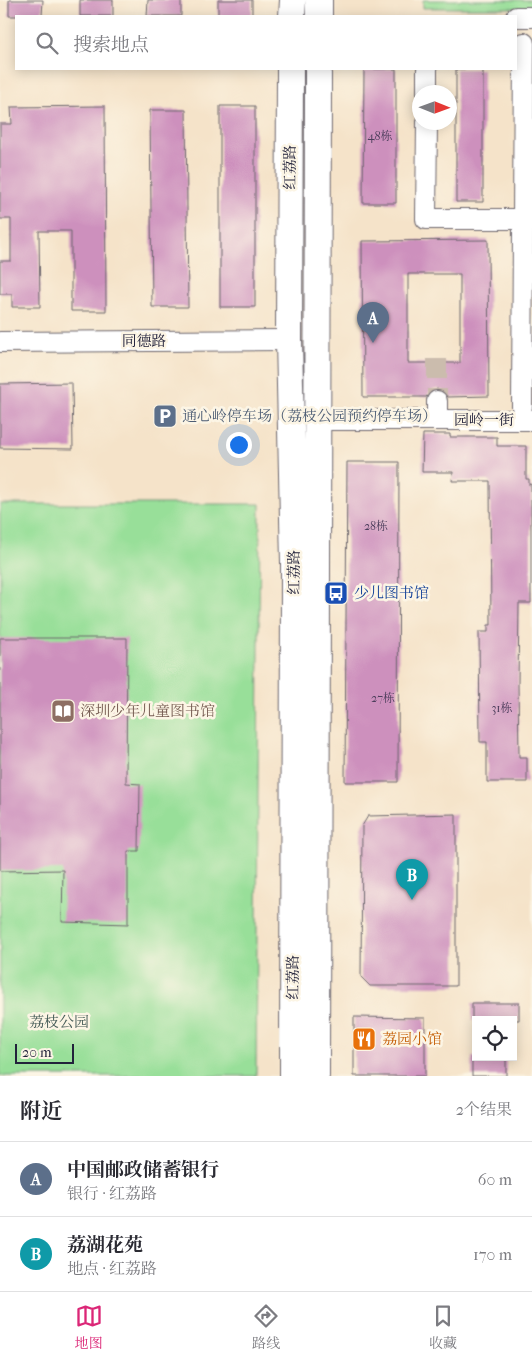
<!DOCTYPE html>
<html lang="zh">
<head>
<meta charset="utf-8">
<style>
	body { margin:0; font-family:"IM FELL French Canon","Noto Serif SC",serif; background:#f2f2f3; color:#2b2b33 }
	.controls { position:absolute; right:15px; bottom:15px; display:grid; overflow:hidden; border-radius:0px; box-shadow:0 2px 12px #0003 }
	.controls button { width:45px; height:45px; display:grid; place-items:center; padding:0; border:0; border-bottom:1px solid #e1e1e2; background:#fff; color:#2b2b33; font:25px sans-serif }
	.compass { position:absolute; left:412px; top:85px; width:45px; height:45px; border-radius:50%; background:#fff; box-shadow:0 2px 12px #0003; rotate:91deg }
	.scale { position:absolute; left:15px; bottom:12px; width:59px; box-sizing:border-box; padding-left:5px; border:2px solid #22223b; border-top:0; font-size:14px; line-height:18px; white-space:nowrap; color:#22223b; -webkit-text-stroke:4px #fcf5e5; paint-order:stroke }
	.you { position:absolute; left:238px; top:444px; width:18px; height:18px; margin:-12px; border:4px solid #fff; border-radius:50%; background:#1a73e8; box-shadow:0 0 0 8px #1a73e833 }
	.badge { display:grid; place-items:center; width:32px; height:32px; border-radius:50%; background:#db2777; color:#fff; font-size:16px; font-weight:700 }
	.pin { position:absolute; translate:-50% -41px; filter:drop-shadow(0 1px 2px #0008) }
	.pin::after { content:''; position:absolute; top:26px; width:18px; height:15px; background:inherit; clip-path:polygon(0 0,100% 0,50% 100%) }
	.list { margin:0; padding:0; list-style:none }
	h2 { display:flex; justify-content:space-between; align-items:center; height:65px; margin:0; padding:0 20px; font-size:21px }
	h2 small { font-size:16px; font-weight:400; color:#7c7c81 }
	.list li { display:grid; grid-template-columns:32px 1fr auto; gap:15px; align-items:center; box-sizing:border-box; height:75px; padding:0 20px; border-top:1px solid #e1e1e2 }
	.list b { display:block; font-size:19px; white-space:nowrap }
	.list p { margin:0; font-size:16px; white-space:nowrap; color:#7c7c81 }
	.list em { font-size:16px; font-style:normal; color:#7c7c81 }
	.icon { flex:none; width:28px; height:28px; fill:none; stroke:currentColor; stroke-width:2; stroke-linecap:round; stroke-linejoin:round }
	.map { position:relative; flex:none; width:532px; height:1076px; overflow:hidden }
	.search { position:absolute; background:#fff; box-shadow:0 2px 12px #0003; left:15px; right:15px; top:15px; height:55px; display:flex; align-items:center; gap:12px; box-sizing:border-box; padding:0 18px; border-radius:0px; color:#7c7c81; font-size:19px }
	.sheet { height:215px; background:#fff }
	nav { display:flex; justify-content:space-around; align-items:center; box-sizing:border-box; height:70px; border-top:1px solid #e1e1e2; background:#fff; font-size:14px; color:#7c7c81 }
	nav a { display:grid; justify-items:center; gap:2px }
	nav .on { color:#db2777 }
	.map>svg:first-child { display:block }
</style>
</head>
<body>
<div class="map">
<svg width="532" height="1076" viewBox="0 0 532 1076">
	<rect width="100%" height="100%" fill="#fcf5e5"/>
	<filter id="ink" filterUnits="userSpaceOnUse"><feTurbulence type="fractalNoise" baseFrequency=".02" numOctaves="2"/><feDisplacementMap in="SourceGraphic" scale="10" xChannelSelector="R" yChannelSelector="G"/><feConvolveMatrix kernelMatrix="1 2 1 2 8 2 1 2 1" color-interpolation-filters="sRGB"/></filter>
	<filter id="wash" filterUnits="userSpaceOnUse"><feTurbulence type="fractalNoise" baseFrequency=".0096" numOctaves="4" result="noise"/><feDisplacementMap in="SourceGraphic" scale="20" xChannelSelector="R" yChannelSelector="G"/><feGaussianBlur stdDeviation="1.12" result="paint"/><feColorMatrix in="noise" values="0 0 0 0 0 0 0 0 0 0 0 0 0 0 0 0 0 1.4 0 .05"/><feComposite in="paint" operator="in"/></filter>
	<g filter="url(#wash)">
		<rect width="100%" height="100%" fill="#f5e3c9"/>
		<!-- green -->
		<path fill="#98df99" stroke="#5d806a" d="M423 0H532V8H423Z
			M0 504H260L256 1076H0Z"/>
		<g id="blocks">
			<!-- building -->
			<path fill="#cd90bd" fill-rule="evenodd" d="M9 0H43L42 16H9Z
				M80 0H113V16H80Z
				M148 0H181V16H147Z
				M218 0H252V16H218Z
				M364 69H396V203H363Z
				M456 69H483V202H456Z
				M105 106 106 311H71V231H39L40 307H12V294H0V261H11V219H0V124H12L11 107Z
				M220 106H255V307H220Z
				M150 110H186L188 307H152Z
				M488 240 489 396 448 397 443 391 437 389 431 391 426 397H363L362 241ZM408 274H460V363H408Z
				M72 383 73 449 0 448V384Z
				M423 434H450V437H497V446H526V479H529V485L531 484V603H519L518 684 519 757H527V782H487V742H480L479 632H488V625H491L490 481H452L453 472H422Z
				M347 462H399L398 782H345Z
				M0 638H127L126 783 140 784 139 851H128V924L62 922 63 870 0 871Z
				M456 814V986H370L361 977 362 826 368 816Z
				M472 1003H519V1020H472Z
				M354 1017 425 1018V1076H354Z
				M472 1057H506V1076H472Z"/>
		</g>
	</g>
	<g filter="url(#ink)">
		<use href="#blocks" fill-opacity="0" stroke="#6c666d" stroke-width="1"/>
		<g fill="none" stroke-linecap="round" stroke-linejoin="round">
			<!-- minor-tunnel -->
			<path stroke="#cbbcad" stroke-width="20" stroke-dasharray="20 10" stroke-linecap="butt" d="M437 359V401"/>
			<!-- minor casing -->
			<g stroke="#6c666d" stroke-width="22">
				<path id="minor" d="M516 17H532
					M427 92V69
					M427 122 426 219H523
					M0 342 289 340
					M522 407 524 43
					M437 419V401
					M316 420H532"/>
			</g>
			<!-- major casing -->
			<g stroke="#6c666d" stroke-width="28">
				<path id="major" d="M292 16 293 0
					M319 16V0
					M290 69 289 340 294 563 293 1076
					M316 1076 318 69"/>
			</g>
			<!-- minor -->
			<use href="#minor" stroke="#fff" stroke-width="20"/>
			<!-- major -->
			<use href="#major" stroke="#fff" stroke-width="26"/>
		</g>
	</g>
	<!-- icons -->
	<defs>
		<g id="parking-square" transform="scale(1.25)"><rect x="-9" y="-9" width="18" height="18" rx="4" fill="#5c6f8a" stroke="#fcf5e5"/><path d="M-3.5-5.5H1a3.5 3.5 0 0 1 0 7H-1V5.5H-3.5ZM-1-3.4V-.6H.8a1.4 1.4 0 0 0 0-2.8Z" fill="#fff"/></g>
		<g id="bus-square" transform="scale(1.25)"><rect x="-9" y="-9" width="18" height="18" rx="4" fill="#1a4fb4" stroke="#fcf5e5"/><path d="M-5-6H5V4H4V6H2V4H-2V6H-4V4H-5ZM-3.5-4V0h7V-4ZM-3.5 1.2v1.5H-2V1.2ZM2 1.2v1.5H3.5V1.2Z" fill="#fff"/></g>
		<g id="library-square" transform="scale(1.25)"><rect x="-9" y="-9" width="18" height="18" rx="4" fill="#8d6e63" stroke="#fcf5e5"/><path d="M-6-4Q-3-5.5-.7-3.5V5Q-3 3-6 4ZM6-4Q3-5.5 .7-3.5V5Q3 3 6 4Z" fill="#fff"/></g>
		<g id="restaurant-square" transform="scale(1.25)"><rect x="-9" y="-9" width="18" height="18" rx="4" fill="#e8710a" stroke="#fcf5e5"/><path d="M-5-6h1v4h1v-4h1v4h1v-4h1v5L-1.5 .5V6h-2V.5L-5-1ZM5-6V6H3V1.5H1.5Q1.5-4 5-6Z" fill="#fff"/></g>
	</defs>
	<g fill-rule="evenodd">
		<use href="#parking-square" x="165" y="416"/>
		<use href="#bus-square" x="336" y="593"/>
		<use href="#library-square" x="63" y="711"/>
		<use href="#restaurant-square" x="364" y="1039"/>
	</g>
	<g text-anchor="middle" stroke-width="5" stroke-linejoin="round" paint-order="stroke">
		<!-- number labels -->
		<g font-size="12" fill="#4d3e5c">
			<text x="380" y="140">48栋</text>
			<text x="376" y="530">28栋</text>
			<text x="383" y="702">27栋</text>
			<text x="502" y="712">31栋</text>
		</g>
		<!-- street labels -->
		<g font-size="15" fill="#22223b" stroke="#fcf5e5">
			<text transform="translate(290 167) rotate(-90)" y="5">红荔路</text>
			<text x="144" y="346">同德路</text>
			<text x="484" y="425">园岭一街</text>
			<text transform="translate(294 572) rotate(-90)" y="5">红荔路</text>
			<text transform="translate(293 977) rotate(-90)" y="5">红荔路</text>
		</g>
		<!-- service labels -->
		<g font-size="15" fill="#4e5e75" stroke="#fcf5e5" text-anchor="start">
			<text x="182" y="421">通心岭停车场（荔枝公园预约停车场）</text>
		</g>
		<!-- transit labels -->
		<g font-size="15" fill="#164399" stroke="#fcf5e5" text-anchor="start">
			<text x="354" y="598">少儿图书馆</text>
		</g>
		<!-- education labels -->
		<g font-size="15" fill="#785e54" stroke="#fcf5e5" text-anchor="start">
			<text x="80" y="716">深圳少年儿童图书馆</text>
		</g>
		<!-- park labels -->
		<g font-size="15" fill="#455b57" stroke="#fcf5e5">
			<text x="59" y="1027">荔枝公园</text>
		</g>
		<!-- food labels -->
		<g font-size="15" fill="#c56008" stroke="#fcf5e5" text-anchor="start">
			<text x="382" y="1044">荔园小馆</text>
		</g>
	</g>
</svg>
<div class="controls">
<button><svg class="icon" aria-label="locate" viewBox="0 0 24 24"><circle cx="12" cy="12" r="6"/><path d="M12 2v4M12 18v4M2 12h4M18 12h4"/></svg></button>
</div>
<svg class="compass" viewBox="-18 -18 36 36"><path d="M0-13l5 13h-10z" fill="#e53935"/><path d="M0 13l5-13h-10z" fill="#7c7c81"/></svg>
<div class="scale">20 m</div>
<div class="you"></div>
<div class="pin badge" style="left:373px;top:343px;background:#5c6f8a">A</div>
<div class="pin badge" style="left:412px;top:900px;background:#0f9aa8">B</div>
<div class="search"><svg class="icon" aria-label="search" viewBox="0 0 24 24"><circle cx="10" cy="10" r="6"/><path d="M15 15l6 6"/></svg>搜索地点</div>
</div>
<section class="sheet">
<h2>附近<small>2个结果</small></h2>
<ul class="list">
<li><span class="badge" style="background:#5c6f8a">A</span><div><b>中国邮政储蓄银行</b><p>银行 · 红荔路</p></div><em>60 m</em></li>
<li><span class="badge" style="background:#0f9aa8">B</span><div><b>荔湖花苑</b><p>地点 · 红荔路</p></div><em>170 m</em></li>
</ul>
</section>
<nav>
<a class="on"><svg class="icon" aria-label="map" viewBox="0 0 24 24"><path d="M3 6l6-2 6 2 6-2v14l-6 2-6-2-6 2zM9 4v14M15 6v14"/></svg>地图</a>
<a><svg class="icon" aria-label="directions" viewBox="0 0 24 24"><path d="M12 3l9 9-9 9-9-9zM9 14v-3h6M13 9l2 2-2 2"/></svg>路线</a>
<a><svg class="icon" aria-label="saved" viewBox="0 0 24 24"><path d="M7 4h10v16l-5-4-5 4z"/></svg>收藏</a>
</nav>
</body>
</html>
